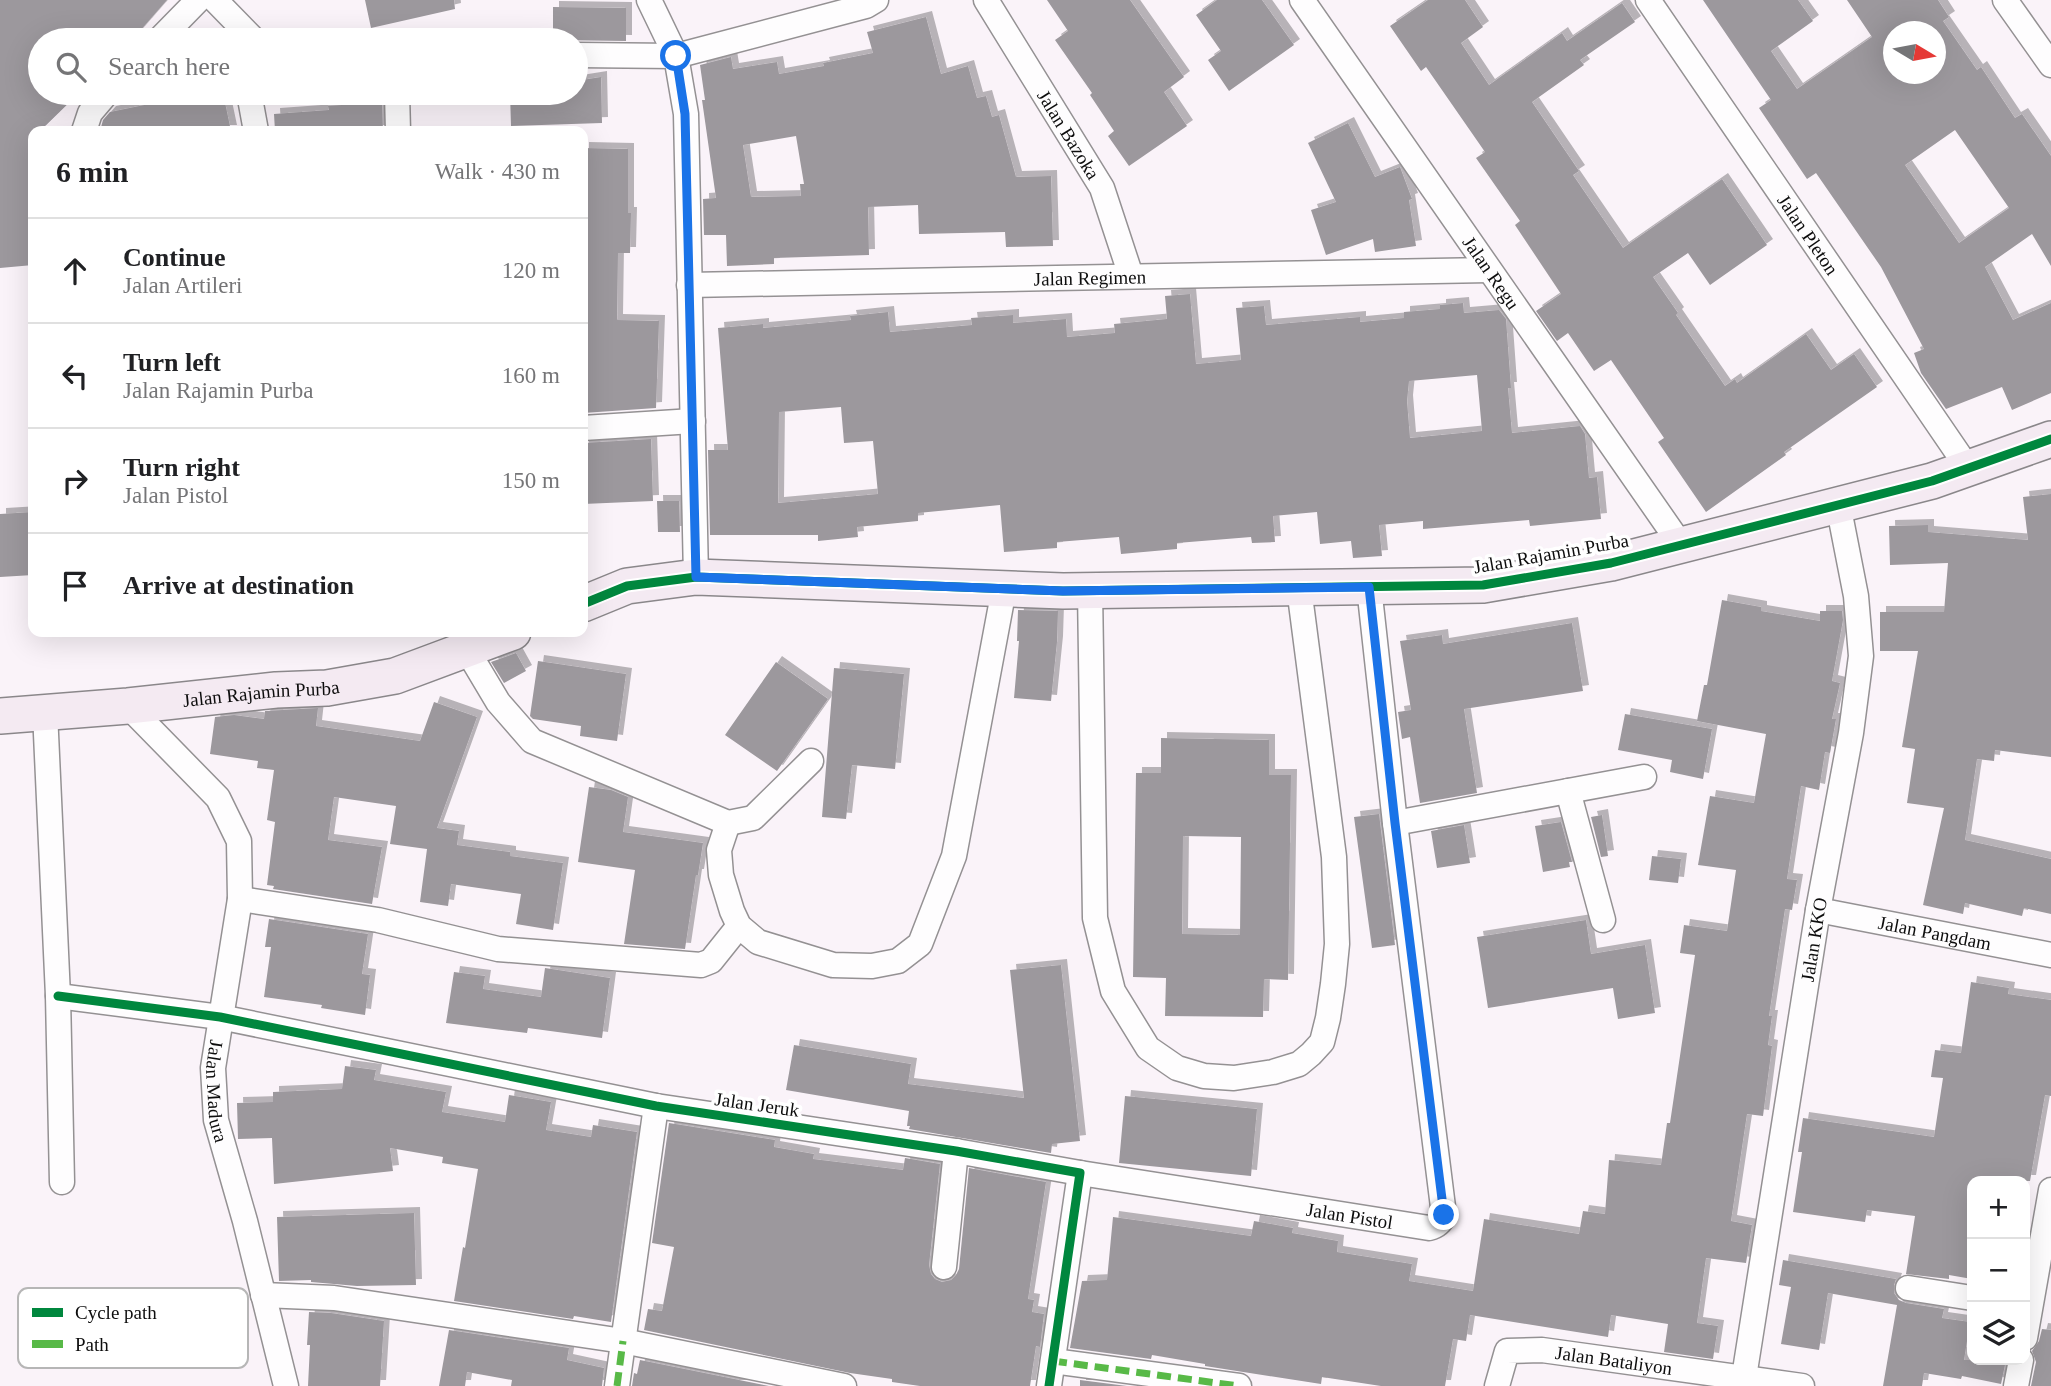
<!DOCTYPE html>
<html lang="en">
<head>
<meta charset="utf-8">
<style>
	body { margin:0; font-family:Georgia,serif; background:#f6f6f6; color:#202124 }
	.controls { position:absolute; right:21px; bottom:21px; display:grid; overflow:hidden; border-radius:14px; box-shadow:0 7px 28px #0002 }
	.controls button { width:63px; height:63px; display:grid; place-items:center; padding:0; border:0; border-bottom:2px solid #e0e0e0; background:#fff; color:#202124; font:35px sans-serif }
	.compass { position:absolute; left:1883px; top:21px; width:63px; height:63px; border-radius:50%; background:#fff; box-shadow:0 7px 28px #0002; rotate:100deg }
	.stop { position:absolute; width:21px; height:21px; margin:-16px; border:5px solid #1a73e8; border-radius:50%; background:#fff }
	.stop.end { background:#1a73e8; border-color:#fff; box-shadow:0 2px 7px #0008 }
	.list { margin:0; padding:0; list-style:none }
	h2 { display:flex; justify-content:space-between; align-items:center; height:91px; margin:0; padding:0 28px; font-size:30px }
	h2 small { font-size:23px; font-weight:400; color:#757577 }
	.list li { display:grid; grid-template-columns:46px 1fr auto; gap:21px; align-items:center; box-sizing:border-box; height:105px; padding:0 28px; border-top:2px solid #e0e0e0 }
	.list b { display:block; font-size:26px; white-space:nowrap }
	.list p { margin:0; font-size:23px; white-space:nowrap; color:#757577 }
	.list em { font-size:23px; font-style:normal; color:#757577 }
	.icon { flex:none; width:38px; height:38px; fill:none; stroke:currentColor; stroke-width:2; stroke-linecap:round; stroke-linejoin:round }
	.map { position:relative; flex:none; width:2051px; height:1386px; overflow:hidden }
	.search { position:absolute; background:#fff; box-shadow:0 7px 28px #0002; left:28px; top:28px; width:560px; height:77px; display:flex; align-items:center; gap:18px; box-sizing:border-box; padding:0 24px; border-radius:38px; color:#757577; font-size:26px }
	.panel { position:absolute; background:#fff; box-shadow:0 7px 28px #0002; left:28px; top:126px; width:560px; height:511px; border-radius:14px }
	.map>svg:first-child { display:block }
</style>
</head>
<body>
<div class="map">
<svg width="2051" height="1386" viewBox="0 0 2051 1386">
	<defs>
		<filter id="shadow"><feDropShadow dx="6" dy="-6" stdDeviation="0" flood-color="#0004"/></filter>
	</defs>
	<rect width="100%" height="100%" fill="#faf3f9"/>
	<!-- building -->
	<path fill="#9c989d" fill-rule="evenodd" filter="url(#shadow)" d="M0 0H167L132 40H40V93H79L40 131H33V265L0 268Z
		M365 0H454L455 9 371 28Z
		M1047 0H1130L1184 77 1164 92 1187 126 1129 166 1108 136 1114 131 1090 95 1092 93 1055 40 1068 31Z
		M1217 0H1262L1294 45 1229 91 1208 60 1221 51 1196 15Z
		M1428 0H1465L1483 27 1461 43 1489 85 1562 33 1567 41 1622 3 1635 22 1580 60 1584 65 1532 102 1579 171 1573 175 1623 248 1722 179 1767 245 1710 285 1688 253 1653 277 1678 313 1676 315 1725 386 1735 379 1737 383 1806 334 1831 370 1854 354 1877 387 1784 452 1786 455 1706 512 1658 442 1664 438 1611 360 1594 371 1568 333 1557 341 1536 311 1561 294 1515 225 1520 221 1476 158 1485 152 1426 67 1421 71 1390 26Z
		M1703 0H1798L1813 21 1771 51 1797 89 1872 37 1847 0H1938L1949 17 1943 21 1977 70 1981 67 2015 118 2022 114 2051 156V266L2032 234 1985 267 2013 320 2051 303V393L2012 410 2002 387 1946 409 1921 373 1914 353 1924 349 1881 267 1816 173 1807 179 1759 108 1771 100ZM1894 32H1936V74H1894ZM1955 130 2009 208 1959 243 1905 165Z
		M553 7 626 8V41L553 40Z
		M926 17 941 74 968 66 977 98 986 96 992 117 999 115 1016 177 1051 176 1053 246 1006 247 1005 232 919 234 918 205 868 207 869 255 774 258V264L727 266 726 235H704L703 199 716 198 702 100H705L700 65 731 57 733 69 777 62 779 74 824 66 823 63 873 53 867 32ZM796 136 804 184H800L801 196 751 197 743 145Z
		M601 77 602 123 511 126 510 93H576V81Z
		M157 93H223L231 131H100L103 120 110 112 159 102Z
		M382 102 383 131H275L274 114 329 110 328 106Z
		M1348 123 1375 177 1400 167 1412 199 1409 200 1416 246 1375 252 1373 239 1326 255 1311 210 1336 202 1308 143Z
		M583 148 628 149V213H631L630 253H618L617 320 659 321 656 408 583 413Z
		M1190 294 1196 364 1241 360 1236 308 1264 306 1266 325 1360 317V322L1404 318V312L1440 309V305L1463 303 1464 313 1499 310 1506 319 1511 388H1508L1512 433 1580 426 1585 434 1589 478 1597 477 1601 519 1530 526 1529 520 1423 529V521L1379 525 1382 556 1353 558 1351 541 1320 544 1317 512 1273 516 1275 542 1252 543 1251 537 1177 543V549L1121 554 1119 537 1057 542V548L1004 552 1000 505 918 513V521L857 527 858 537 818 541V535H710L708 450H728L718 328 763 324V328L851 320 850 316 888 312 890 332 972 325 971 318 1013 315V323L1066 319 1067 337 1115 333 1114 324 1167 319 1165 296ZM1477 375 1482 431 1410 438 1407 401 1409 381ZM841 407 844 443 873 441 878 494 778 503 779 412Z
		M651 439 653 501 583 504V443Z
		M2051 494V757L1995 750 1994 761 1977 759 1965 840 2051 859V914L2024 908 2022 916 1965 903 1963 914 1923 905 1944 808 1907 803 1915 749 1902 747 1918 651H1880V612H1944L1948 563 1890 565 1889 526 1928 525V532L2028 540 2023 497Z
		M657 501H679L680 532H658Z
		M33 512V575L0 577V514Z
		M1722 600 1761 607V611L1820 621V611H1842L1843 620 1832 681 1840 683 1832 719H1836L1830 753 1825 752 1819 790 1801 786 1787 879 1797 880 1792 910 1785 909 1769 1016H1772L1768 1045 1772 1046 1763 1116 1747 1114 1731 1221 1752 1225 1746 1263 1706 1258 1697 1323 1718 1326 1713 1359 1664 1352 1668 1324 1611 1315 1608 1337 1470 1315 1466 1341 1453 1339 1445 1386H1381L1322 1377 1321 1384 1205 1366V1364L1152 1355 1151 1359 1070 1348 1082 1281 1107 1280 1113 1217 1251 1236 1254 1221 1293 1228 1292 1233 1338 1241 1337 1252 1412 1264 1409 1281 1473 1291 1484 1219 1579 1234 1583 1211 1605 1214 1609 1160 1661 1165 1667 1123H1670L1695 955 1680 953 1684 925 1727 931 1736 870 1698 865 1710 796 1754 803 1766 734 1697 721 1704 685H1707Z
		M1018 610 1058 611 1057 642 1051 701 1014 698 1019 641H1017Z
		M1572 623 1583 691 1464 709 1477 793 1420 803 1410 737 1402 739 1398 712 1411 710 1400 641 1442 635 1443 644Z
		M516 653 526 671 504 683 491 662Z
		M538 661 626 674 617 741 580 736 581 726 533 719 530 716Z
		M776 662 828 699 777 771 725 735Z
		M834 668 904 674 895 769 852 765 846 819 822 817Z
		M434 702 477 717 437 828 459 831 457 845 510 852V856L563 863 553 930 516 924 521 894 451 884 448 906 420 902 427 849 390 844 396 806 334 797 328 840 382 847 372 904 273 889 274 886 267 885 275 822 267 820 274 770 257 768 258 761 210 754 215 717 234 715 264 719 265 711 318 708 316 726 420 741Z
		M1625 714 1712 729 1703 779 1670 772 1672 760 1618 750Z
		M1161 738 1269 740V775H1291L1288 980 1264 979 1263 1017 1165 1016 1166 978 1133 977 1136 773H1161ZM1183 836 1241 837 1240 935 1182 934Z
		M589 787 611 790 628 797 623 832 703 843 698 875H696L685 949 624 944 635 870 578 862Z
		M1379 814 1395 945 1372 948 1354 817Z
		M1602 815 1608 856 1601 857 1591 817Z
		M1561 822 1572 862H1569L1570 867 1543 872 1535 826Z
		M1464 825 1470 863 1437 868 1431 831Z
		M1652 856 1681 859 1678 883 1649 880Z
		M269 919 368 934 362 974 370 975 365 1015 321 1008 322 1005 264 997 271 947H265Z
		M1586 920 1591 954 1645 945 1655 1013 1618 1019 1613 988 1488 1008 1477 937Z
		M1061 965 1080 1141 1052 1144 1051 1153 909 1129 910 1126H907L909 1111 786 1090 794 1045 911 1064 908 1084 1024 1098 1010 970Z
		M545 968 610 978 602 1038 528 1028 527 1033 446 1023 454 972 485 976 483 989 541 997Z
		M1971 982 2009 988 2008 994 2051 1000V1096L2045 1095 2030 1181H1972V1279L1949 1275V1279L1906 1274 1915 1216 1867 1210 1865 1222 1793 1212 1802 1152H1798L1803 1118 1934 1137 1943 1078 1931 1077 1935 1050 1961 1053Z
		M345 1066 376 1070 374 1080 446 1092 442 1112 505 1122 509 1095 551 1102 546 1130 591 1137 593 1125 637 1132 611 1322 574 1316 573 1319 454 1301 463 1247 465 1248 478 1169 442 1163 443 1157 390 1148 393 1171 274 1184 272 1138 238 1139 237 1103 273 1102V1092L342 1089Z
		M1125 1096 1257 1109 1251 1176 1119 1163Z
		M669 1123 775 1140 774 1147 814 1154 813 1159 903 1170 905 1158 940 1164 929 1265 931 1274 935 1279 942 1282 951 1280 956 1275 959 1269 969 1168 1046 1182 1028 1299 1034 1300 1032 1312 1044 1314 1040 1347 1036 1346 1030 1386H920L892 1382V1379L850 1373 644 1330 648 1309 662 1311 674 1247 652 1243Z
		M414 1213 416 1285 357 1286 311 1282V1280L279 1281 277 1217Z
		M1783 1260 1896 1279 1894 1285V1293L1899 1300 1906 1303 1944 1309 1942 1318 1970 1322 1964 1360H2006L2001 1384 1962 1376 1961 1379 1924 1373 1922 1386H1883L1897 1305 1828 1293 1819 1350 1781 1344 1791 1287 1779 1285Z
		M309 1312 331 1313 384 1321 380 1386H308L310 1345H307Z
		M2042 1329 2051 1330V1386H2031L2036 1362 2032 1351 2039 1341Z
		M449 1330 569 1348 567 1360 604 1368 602 1386H511L512 1380 467 1372 465 1386H439Z
		M640 1360 769 1386H632L634 1373 637 1374Z
		M1080 1380 1127 1386H1080Z"/>
	<g fill="none" stroke-linecap="round" stroke-linejoin="round">
		<!-- street casing -->
		<g stroke="#949193" stroke-width="27">
			<g id="street">
				<path d="M215 0 254 40"/>
				<path d="M649 0 676 56 686 114 696 577"/>
				<path id="s1" d="M986 0 1102 188 1131 276"/>
				<path id="s2" d="M1302 0 1681 545"/>
				<path id="s3" d="M1648 0 1968 468"/>
				<path d="M2005 0 2051 65"/>
				<path d="M159 40 198 0"/>
				<path d="M576 55 676 56 866 6 876 0"/>
				<path d="M249 93 256 131"/>
				<path d="M397 93 398 131"/>
				<path d="M84 131 90 113 107 93"/>
				<path id="s4" d="M689 285 1489 270"/>
				<path d="M583 428 693 421"/>
				<path d="M1090 590 1095 918 1113 991 1148 1048 1177 1068 1204 1076 1234 1078 1273 1072 1299 1064 1311 1054 1322 1042 1328 1018 1333 984 1337 944 1334 857 1299 588"/>
				<path d="M467 650 498 702 532 741 728 823 753 818 811 761"/>
				<path id="s5" d="M128 706 218 798 239 841 240 899 213 1068 216 1120 245 1221 286 1386"/>
				<path d="M45 712 58 996 62 1182"/>
				<path d="M1568 791 1603 920"/>
				<path d="M728 823 719 850 721 875 732 911 739 926 758 942 833 965 872 966 898 961 920 944 954 856 1004 589"/>
				<path d="M1395 823 1644 777"/>
				<path d="M240 899 378 920 498 949 701 965 711 961 739 926"/>
				<path id="s6" d="M1818 910 2051 955"/>
				<path d="M58 996 220 1017 656 1106 956 1151 1080 1173 1049 1386"/>
				<path id="s7" d="M1080 1173 1429 1228C1437 1226 1441 1223 1444 1215L1395 823 1369 587"/>
				<path d="M944 1267 956 1151"/>
				<path d="M1908 1288 1972 1298"/>
				<path d="M263 1295 334 1298 623 1341 844 1386"/>
				<path d="M2025 1338 2051 1190"/>
				<path d="M1053 1361 1239 1386"/>
				<path id="s8" d="M1744 1377 1818 910 1851 733 1861 656 1856 596 1838 504"/>
				<path d="M617 1386 656 1106"/>
				<path id="s9" d="M1497 1386 1507 1351 1542 1350 1802 1386"/>
				<path d="M2016 1386 2021 1360"/>
			</g>
		</g>
		<!-- secondary casing -->
		<g stroke="#8a878a" stroke-width="38">
			<g id="secondary">
				<path d="M583 604 627 586 696 577 1063 591 1483 585 1611 563 1932 481 2051 439"/>
				<path id="s10" d="M0 716 128 706 276 690 327 688 395 676 513 632"/>
			</g>
		</g>
		<!-- street -->
		<use href="#street" stroke="#fefdfe" stroke-width="24"/>
		<!-- secondary -->
		<use href="#secondary" stroke="#f4eaf2" stroke-width="35"/>
		<!-- quiet -->
		<path stroke="#58b947" stroke-width="7" stroke-dasharray="14 7" stroke-linecap="butt" d="M1053 1361 1239 1386
			M617 1386 623 1341"/>
		<!-- cycleway casing -->
		<g stroke="#fff" stroke-width="13">
			<path id="cycleway" d="M583 604 627 586 696 577 1063 591 1483 585 1611 563 1932 481 2051 439
				M58 996 220 1017 656 1106 956 1151 1080 1173 1049 1386"/>
		</g>
		<!-- cycleway -->
		<use href="#cycleway" stroke="#00873e" stroke-width="9"/>
	</g>
	<g fill="none" stroke-linecap="round" stroke-linejoin="round">
		<!-- route -->
		<path stroke="#1a73e8" stroke-width="9" d="M676 56 685 114 696 577 1063 591 1369 587 1395 823 1444 1215"/>
	</g>
	<g text-anchor="middle" stroke-width="7" stroke-linejoin="round" paint-order="stroke">
		<!-- street labels -->
		<g font-size="19" fill="#0d0d0d" stroke="#fff">
			<text dy="7" stroke="none"><textPath href="#s1" startOffset="158">Jalan Bazoka</textPath></text>
			<text dy="7" stroke="none"><textPath href="#s3" startOffset="284">Jalan Pleton</textPath></text>
			<text dy="7" stroke="none"><textPath href="#s2" startOffset="332">Jalan Regu</textPath></text>
			<text dy="7" stroke="none"><textPath href="#s4" startOffset="401">Jalan Regimen</textPath></text>
			<text transform="translate(1551 553) rotate(-10)" y="7">Jalan Rajamin Purba</text>
			<text dy="7" stroke="none"><textPath href="#s10" startOffset="262">Jalan Rajamin Purba</textPath></text>
			<text dy="7" stroke="none"><textPath href="#s6" startOffset="119">Jalan Pangdam</textPath></text>
			<text dy="7" stroke="none"><textPath href="#s8" startOffset="443">Jalan KKO</textPath></text>
			<text dy="7" stroke="none"><textPath href="#s5" startOffset="429">Jalan Madura</textPath></text>
			<text transform="translate(757 1104) rotate(8)" y="7">Jalan Jeruk</text>
			<text dy="7" stroke="none"><textPath href="#s7" startOffset="273">Jalan Pistol</textPath></text>
			<text dy="7" stroke="none"><textPath href="#s9" startOffset="144">Jalan Bataliyon</textPath></text>
		</g>
	</g>
	<!-- legend -->
	<rect x="18" y="1288" width="230" height="80" rx="10" fill="#fff" stroke="#b6b6b6" stroke-width="2"/>
	<rect x="32" y="1308" width="31" height="9" fill="#00873e"/>
	<rect x="32" y="1340" width="31" height="8" fill="#58b947"/>
	<g font-size="19" fill="#0d0d0d">
		<text x="75" y="1319">Cycle path</text>
		<text x="75" y="1351">Path</text>
	</g>
</svg>
<div class="controls">
<button>+</button>
<button>−</button>
<button><svg class="icon" aria-label="layers" viewBox="0 0 24 24"><path d="M12 4l9 5-9 5-9-5zM3 14l9 5 9-5"/></svg></button>
</div>
<svg class="compass" viewBox="-18 -18 36 36"><path d="M0-13l5 13h-10z" fill="#e53935"/><path d="M0 13l5-13h-10z" fill="#757577"/></svg>
<div class="stop" style="left:676px;top:56px"></div>
<div class="stop end" style="left:1444px;top:1215px"></div>
<div class="search"><svg class="icon" aria-label="search" viewBox="0 0 24 24"><circle cx="10" cy="10" r="6"/><path d="M15 15l6 6"/></svg>Search here</div>
<section class="panel">
<h2>6 min<small>Walk · 430 m</small></h2>
<ul class="list">
<li><svg class="icon" aria-label="ahead" viewBox="0 0 24 24"><path d="M12 20V5M6 11l6-6 6 6"/></svg><div><b>Continue</b><p>Jalan Artileri</p></div><em>120 m</em></li>
<li><svg class="icon" aria-label="left" viewBox="0 0 24 24"><path d="M17 20v-9H6M10 6l-5 5 5 5"/></svg><div><b>Turn left</b><p>Jalan Rajamin Purba</p></div><em>160 m</em></li>
<li><svg class="icon" aria-label="right" viewBox="0 0 24 24"><path d="M7 20v-9h11M14 6l5 5-5 5"/></svg><div><b>Turn right</b><p>Jalan Pistol</p></div><em>150 m</em></li>
<li><svg class="icon" aria-label="arrive" viewBox="0 0 24 24"><path d="M6 21V4h12l-3 4 3 4H6"/></svg><div><b>Arrive at destination</b></div></li>
</ul>
</section>
</div>
</body>
</html>
